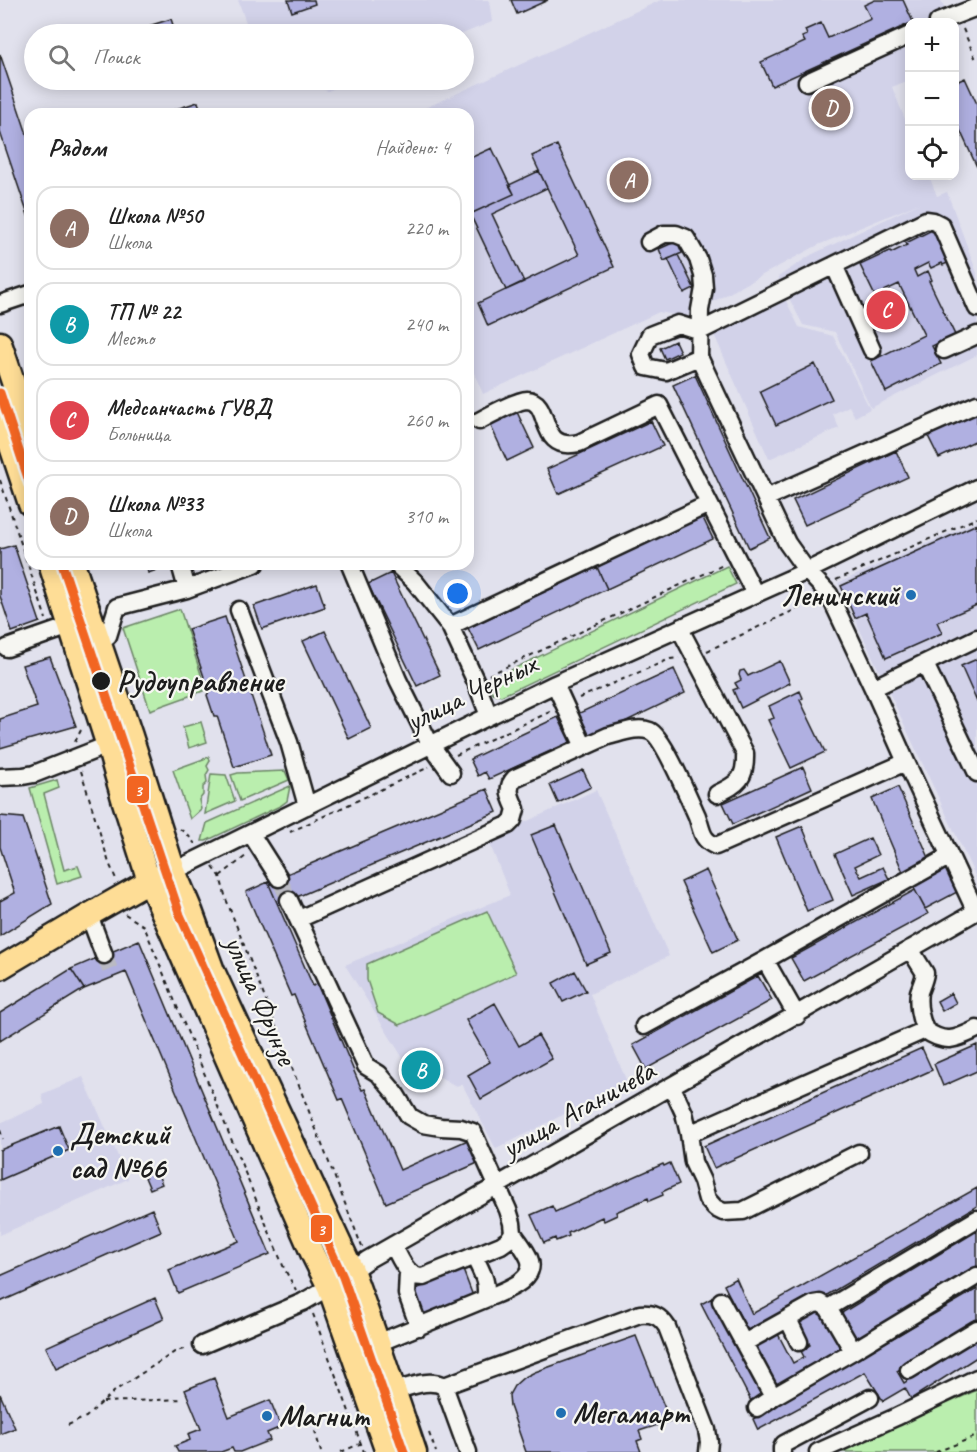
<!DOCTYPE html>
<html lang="ru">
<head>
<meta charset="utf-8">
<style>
	body { margin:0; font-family:Caveat,sans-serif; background:#f6f6f6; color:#222 }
	.controls { position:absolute; right:18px; top:18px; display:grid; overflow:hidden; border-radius:12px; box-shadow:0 3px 15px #0003 }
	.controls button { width:54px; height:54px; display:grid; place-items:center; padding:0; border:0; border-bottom:2px solid #e0e0e0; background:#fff; color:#222; font:30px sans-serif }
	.you { position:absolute; left:458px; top:594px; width:21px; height:21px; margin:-15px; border:4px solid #fff; border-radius:50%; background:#1a73e8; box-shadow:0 0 0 9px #1a73e833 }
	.badge { display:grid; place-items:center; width:39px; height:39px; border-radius:50%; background:#0f766e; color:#fff; font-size:20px; font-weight:700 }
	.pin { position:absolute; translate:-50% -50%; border:3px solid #fff; box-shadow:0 2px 6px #0006 }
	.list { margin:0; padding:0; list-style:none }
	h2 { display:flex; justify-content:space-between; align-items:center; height:78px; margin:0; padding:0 24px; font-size:26px }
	h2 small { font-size:20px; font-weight:400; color:#767676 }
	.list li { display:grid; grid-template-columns:39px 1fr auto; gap:18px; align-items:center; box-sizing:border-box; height:84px; margin:0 12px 12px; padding:0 12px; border:2px solid #e0e0e0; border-radius:18px }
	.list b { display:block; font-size:22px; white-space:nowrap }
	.list p { margin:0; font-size:20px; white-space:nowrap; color:#767676 }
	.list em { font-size:20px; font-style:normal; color:#767676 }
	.icon { flex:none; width:33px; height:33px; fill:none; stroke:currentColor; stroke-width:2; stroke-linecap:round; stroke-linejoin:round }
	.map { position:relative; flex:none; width:977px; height:1452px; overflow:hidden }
	.search { position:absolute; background:#fff; box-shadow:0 3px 15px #0003; left:24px; top:24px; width:450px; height:66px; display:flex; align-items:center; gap:15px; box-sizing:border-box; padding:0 21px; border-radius:33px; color:#767676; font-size:22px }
	.panel { position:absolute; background:#fff; box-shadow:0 3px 15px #0003; left:24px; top:108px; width:450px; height:462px; border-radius:18px }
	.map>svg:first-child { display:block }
</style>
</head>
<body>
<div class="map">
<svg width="977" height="1452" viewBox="0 0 977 1452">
	<rect width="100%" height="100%" fill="#e1e1ed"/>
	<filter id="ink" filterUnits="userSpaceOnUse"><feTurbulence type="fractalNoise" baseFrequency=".0167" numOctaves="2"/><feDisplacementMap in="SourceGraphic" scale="12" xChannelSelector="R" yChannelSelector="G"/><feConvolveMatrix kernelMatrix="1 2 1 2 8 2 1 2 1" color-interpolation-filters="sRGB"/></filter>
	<g filter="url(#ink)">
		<!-- built -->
		<path fill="#d2d2e9" d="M238 0H489L492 22 462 34H250Z
			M661 0H941L950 22H910L909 80 892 87 909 129 910 176H929L937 196 947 192 977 273V355L871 408 835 332 803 325 778 277 811 255 920 203 818 245 685 317 659 312 483 394 468 359V114H412Z
			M296 80H355L328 91Z
			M784 297 799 327 833 336 870 409 855 417 849 406 833 414 839 428 769 459 712 330Z
			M977 521V880L838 583Z
			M596 790 669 956 590 994 627 1082 496 1149 462 1084 456 1086 433 1073 423 1057 408 1066 345 965 510 895 488 839Z
			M83 1077 128 1179 0 1235V1123L44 1104 42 1094Z"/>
		<!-- green -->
		<path fill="#baeeae" stroke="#6b8565" stroke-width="1.5" d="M727 566 736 584 501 696 494 694 486 682Z
			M180 609 206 690 150 710 123 628Z
			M201 722 207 742 189 748 183 727Z
			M209 757 210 761 207 766 209 770 206 775 207 783 203 787V795L199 800 201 809 190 819 173 770Z
			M285 771 289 780 240 801 231 775 238 773Z
			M211 774 226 775 235 801 205 814Z
			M57 780 59 788 44 794 64 870 78 866 82 876 57 884 30 788Z
			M290 786 287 801 280 806 206 841H202L207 823Z
			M487 911 516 973 400 1025 378 1013 367 980V964Z
			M977 1390V1452H839Z"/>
		<!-- building -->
		<path fill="#b0b0e1" stroke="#1c1c1c" stroke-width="1.5" d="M288 0H314L315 4 292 12Z
			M511 0H548L517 14Z
			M875 0H903L913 22 772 86 761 62 805 42 802 37 807 35 805 30 821 23 828 38 871 19 864 5Z
			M171 19 176 34H123Z
			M0 54 30 143V221L0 132Z
			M965 78 977 104V167L954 117V83Z
			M198 102 202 114H161Z
			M557 145 614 267 488 326 478 303 579 255 532 156Z
			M492 148 514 194 468 215V159Z
			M539 171 547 188 492 214 524 282 506 290 470 214 514 194 509 185Z
			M936 228 952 261 943 265 942 263 931 268 928 263 914 270 917 277 928 271 932 280 929 281 955 335 932 346 941 364 886 392 871 361 924 335 899 284 884 291 886 294 876 298 860 265 890 251 891 253 907 245 906 243Z
			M677 241 682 253 664 261 659 249Z
			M678 255 694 288 684 293 668 259Z
			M675 341 680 352 665 359 660 348Z
			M815 364 832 399 776 425 760 391Z
			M695 375 770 538 749 548 673 385Z
			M516 410 534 448 507 461 489 422Z
			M977 413V440L939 458 928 436Z
			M651 421 663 446 558 494 547 469Z
			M896 451 908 477 805 525 793 500Z
			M702 516 713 539 607 589 597 567Z
			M977 524V605L937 622 942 633 886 658 866 613 855 618 841 586Z
			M14 545 40 622 12 632 0 596V549Z
			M146 564H172V565L148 573Z
			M597 567 607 589 479 650 468 628Z
			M391 573 440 675 417 686 368 584Z
			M317 584 325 607 262 629 254 606Z
			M225 617 271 755 234 767 217 716H214L207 695 209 692 188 629Z
			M325 631 371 728 349 739 303 641Z
			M50 657 76 726 0 748V719L37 707 22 665Z
			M977 659V702L961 666Z
			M780 661 790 683 741 708 733 690 738 688 735 683 741 680 739 675 740 671 744 670 748 676Z
			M674 669 685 693 587 740 575 715Z
			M800 691 803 698 800 700 825 752 791 768 768 720 774 718 769 706Z
			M558 717 570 742 489 779 485 772 478 776 470 759Z
			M803 767 812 788 733 824 723 803Z
			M583 770 591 787 558 803 550 785Z
			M898 787 930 860 903 872 872 799Z
			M487 789 497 812 278 905 268 882Z
			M0 816 23 818 52 904 0 936V901L15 893 0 847Z
			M556 825 611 953 586 964 531 835Z
			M802 826 833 900 807 911 776 837Z
			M870 838 878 855 855 866 861 877 883 867 889 879 853 895 835 854Z
			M946 868 959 891 925 909 913 886Z
			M706 870 738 940 713 952 681 882Z
			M268 882 313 986 317 984 362 1090 365 1089 400 1170 470 1139 480 1162 386 1203 342 1099 339 1100 294 995 291 996 246 892Z
			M915 890 928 914 804 981 791 958Z
			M139 940 270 1254 178 1293 169 1270 239 1241 126 972 84 989 71 969Z
			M71 969 84 989 0 1041V1013Z
			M575 971 586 991 563 1002 553 983Z
			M758 976 772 1000 646 1069 633 1045Z
			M951 993 956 1003 942 1011 937 1001Z
			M495 1003 519 1046 538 1035 552 1059 481 1099 468 1075 490 1062 466 1020Z
			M977 1045V1071L943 1086 934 1064Z
			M922 1048 932 1070 714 1168 704 1146Z
			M422 1060 429 1073 420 1079 412 1066Z
			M59 1126 69 1150 0 1180V1150Z
			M670 1163 679 1184 662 1192 663 1195 649 1201 648 1198 616 1212 617 1215 604 1221 602 1217 568 1233 569 1236 556 1241 555 1238 544 1243 531 1215 552 1206 555 1212 663 1164 664 1166Z
			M156 1170 162 1184 150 1189 144 1175Z
			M977 1188V1206L822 1298 819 1294 748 1332 724 1285 736 1278 752 1314Z
			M152 1209 161 1231 0 1302V1276Z
			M977 1231V1266L856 1340 840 1314Z
			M463 1270 473 1296 422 1317 411 1291Z
			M977 1289V1323L897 1371 904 1383 977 1338V1357L911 1399 905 1388 883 1401 865 1372 758 1430 753 1419Z
			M155 1298 164 1319 56 1368 46 1347Z
			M712 1298 764 1397 752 1403 701 1304Z
			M819 1307 843 1350 777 1389 752 1347 778 1334 793 1363 804 1357 801 1351 810 1345 795 1320Z
			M636 1336 670 1421 639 1431 642 1439 637 1441 641 1452H526L510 1406 509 1395 514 1386 523 1378 535 1372Z
			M214 1378 229 1417 270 1400 281 1427 267 1433 270 1440 240 1452H234L232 1448 221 1452H178L175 1446 190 1440 188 1434 201 1429 185 1390Z
			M0 1394 15 1428 0 1434Z"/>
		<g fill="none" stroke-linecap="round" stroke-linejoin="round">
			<!-- minor-tunnel -->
			<path stroke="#babac3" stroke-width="16" stroke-dasharray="16 8" stroke-linecap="butt" d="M279 878 289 900
				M104 955 113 977"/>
			<!-- minor casing -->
			<g stroke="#1c1c1c" stroke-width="21">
				<path id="minor" d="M938 22 977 7
					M807 82 910 35
					M649 242 664 234H676L686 238 698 259 703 275 704 288 700 310 699 357 787 543 807 571 829 594 873 688 906 762 976 912
					M834 265 872 350
					M0 304 30 294
					M944 350 977 335
					M699 357 666 371 646 367 641 354 650 335 678 324 700 331 926 220 933 221 941 225 977 308
					M479 421C488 416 518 400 527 400 553 401 536 453 579 443L659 405 755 594
					M766 498 977 404
					M180 564 187 589
					M396 564 415 582 450 626 476 682 489 716
					M350 565 398 680 430 744 451 773
					M239 610 289 742 307 806
					M450 626 709 504
					M680 629 745 753C746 779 739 783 717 794
					M98 640 108 636 117 607 187 589 255 564
					M7 648 70 626
					M925 664 977 773
					M555 684 584 747
					M873 688 977 638
					M0 777 23 776 34 774 131 736
					M251 834 279 878
					M174 871 489 716 555 684 807 571 977 488
					M289 900 366 1066 379 1074 395 1093 409 1116 423 1124 441 1127 461 1128 473 1132 508 1210 512 1223 513 1233 508 1240 501 1245 423 1277C406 1277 401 1259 393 1245
					M89 915 104 955
					M299 919 508 825 513 820 516 809C511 798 505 788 515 778L608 736C621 733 637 726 650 731 663 736 690 801 697 816 702 830 701 840 716 846L906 762
					M910 949 925 973C924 980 921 986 919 992 917 1006 920 1018 925 1030
					M797 1016 765 960 950 856
					M644 1026 765 960
					M672 1087 684 1113 689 1134 693 1162 702 1181 707 1199 715 1208 723 1212 743 1211 859 1153
					M689 1134 925 1030C946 1045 956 1039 977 1029
					M408 1272 407 1294 419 1327
					M485 1299C500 1292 539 1281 529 1258 525 1249 518 1241 513 1233
					M721 1301 773 1397
					M828 1308 977 1219
					M788 1319 799 1342
					M378 1343 485 1299C489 1282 481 1271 474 1256
					M744 1343 814 1304 820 1303 828 1308 853 1351
					M202 1345 303 1302 329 1287 367 1260 977 911
					M909 1370 977 1329
					M444 1386 468 1452
					M393 1391C410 1387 428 1378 444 1386L640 1314C653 1313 660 1316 667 1327L707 1430 709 1442 708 1452
					M757 1408 773 1397 853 1351 977 1276
					M782 1452V1448L784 1444 870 1398
					M818 1452 896 1417 977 1378"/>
			</g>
			<!-- major casing -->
			<g stroke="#1c1c1c" stroke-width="27">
				<path id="major" d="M0 343 30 433
					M0 413 30 504
					M50 564 108 746 124 802 149 881 313 1255 329 1287 387 1452
					M73 564 131 736 174 871 191 911 213 971 352 1270 378 1343 415 1452
					M0 968 89 915 149 881 162 876"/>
			</g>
			<!-- path -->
			<path stroke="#1c1c1c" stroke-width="2" stroke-dasharray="4.5 4.5" stroke-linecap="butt" d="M963 29 977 62
				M0 480 46 619
				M836 580 977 518
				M707 651 816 600
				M489 675 723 565
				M579 698 670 659 679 658
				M75 742 81 730
				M456 755 552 711
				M81 771 109 863 116 879
				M180 829 188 835 195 844
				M290 832 429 767
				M213 867 220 876 226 899 362 1247
				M220 876 246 856
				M125 914 144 926 284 1268 296 1290
				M0 1130 3 1139
				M313 1314 364 1452
				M103 1402 183 1399
				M68 1425 86 1417 116 1390 176 1351 188 1348
				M315 1431 321 1452
				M429 1433 436 1452
				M341 1452 362 1443
				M936 1452 977 1436"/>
			<!-- minor -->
			<use href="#minor" stroke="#f6f6f2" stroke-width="16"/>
			<!-- major -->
			<use href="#major" stroke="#fedd96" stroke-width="22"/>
			<!-- tram-1 casing -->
			<g stroke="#f6f6f2" stroke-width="14">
				<path id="tram-1" d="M0 393 30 484
					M62 564 180 915 343 1277 404 1452"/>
			</g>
			<!-- tram-1 -->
			<use href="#tram-1" stroke="#f26522" stroke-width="9"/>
		</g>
	</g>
	<!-- markers -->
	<g fill="#1f6fb2" stroke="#f6f6f2" stroke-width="2">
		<circle cx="911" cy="595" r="6"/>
		<circle cx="58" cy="1151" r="6"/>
		<circle cx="561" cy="1413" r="6"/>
		<circle cx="267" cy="1416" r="6"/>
	</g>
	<circle fill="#1c1c1c" stroke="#f6f6f2" stroke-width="2" cx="101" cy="681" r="10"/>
	<g text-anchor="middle" stroke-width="4.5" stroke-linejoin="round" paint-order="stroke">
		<!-- poi labels -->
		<g font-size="30" font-weight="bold" fill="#1c1c1c" stroke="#f6f6f2" text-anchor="start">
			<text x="899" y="605" text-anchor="end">Ленинский</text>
			<text x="70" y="1144">Детский<tspan x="70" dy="34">сад №66</tspan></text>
			<text x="573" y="1423">Мегамарт</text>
			<text x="279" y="1426">Магнит</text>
		</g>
		<!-- stop labels -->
		<g font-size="30" font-weight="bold" fill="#1c1c1c" stroke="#f6f6f2" text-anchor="start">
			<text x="117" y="691">Рудоуправление</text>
		</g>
		<!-- street labels -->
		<g font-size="30" fill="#1c1c1c" stroke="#f6f6f2">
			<text transform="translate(471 692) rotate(-26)" y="10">улица Черных</text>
			<text transform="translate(261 1000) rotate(66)" y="10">улица Фрунзе</text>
			<text transform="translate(578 1109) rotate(-29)" y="10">улица Аганичева</text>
		</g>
	</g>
	<g stroke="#f6f6f2" stroke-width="2">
		<rect x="126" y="775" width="24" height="29" rx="6" fill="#f26522"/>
		<rect x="310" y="1214" width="23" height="29" rx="6" fill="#f26522"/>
	</g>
	<g font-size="16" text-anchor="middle" font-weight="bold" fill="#fff">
		<text x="138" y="796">3</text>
		<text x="321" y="1235">3</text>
	</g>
</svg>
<div class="controls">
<button>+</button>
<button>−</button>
<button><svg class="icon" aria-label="locate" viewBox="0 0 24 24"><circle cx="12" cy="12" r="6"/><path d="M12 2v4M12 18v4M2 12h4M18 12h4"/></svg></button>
</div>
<div class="you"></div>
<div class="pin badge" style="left:629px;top:180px;background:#8d6e63">A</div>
<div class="pin badge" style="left:421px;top:1070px;background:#0f9aa8">B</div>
<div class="pin badge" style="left:886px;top:310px;background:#e0444e">C</div>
<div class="pin badge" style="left:831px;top:108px;background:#8d6e63">D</div>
<div class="search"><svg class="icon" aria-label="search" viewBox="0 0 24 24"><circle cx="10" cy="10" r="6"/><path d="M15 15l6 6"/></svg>Поиск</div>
<section class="panel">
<h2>Рядом<small>Найдено: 4</small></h2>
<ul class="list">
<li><span class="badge" style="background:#8d6e63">A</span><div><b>Школа №50</b><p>Школа</p></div><em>220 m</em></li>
<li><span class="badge" style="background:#0f9aa8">B</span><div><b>ТП № 22</b><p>Место</p></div><em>240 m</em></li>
<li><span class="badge" style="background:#e0444e">C</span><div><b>Медсанчасть ГУВД</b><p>Больница</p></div><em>260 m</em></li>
<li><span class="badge" style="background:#8d6e63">D</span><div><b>Школа №33</b><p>Школа</p></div><em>310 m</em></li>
</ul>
</section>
</div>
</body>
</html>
